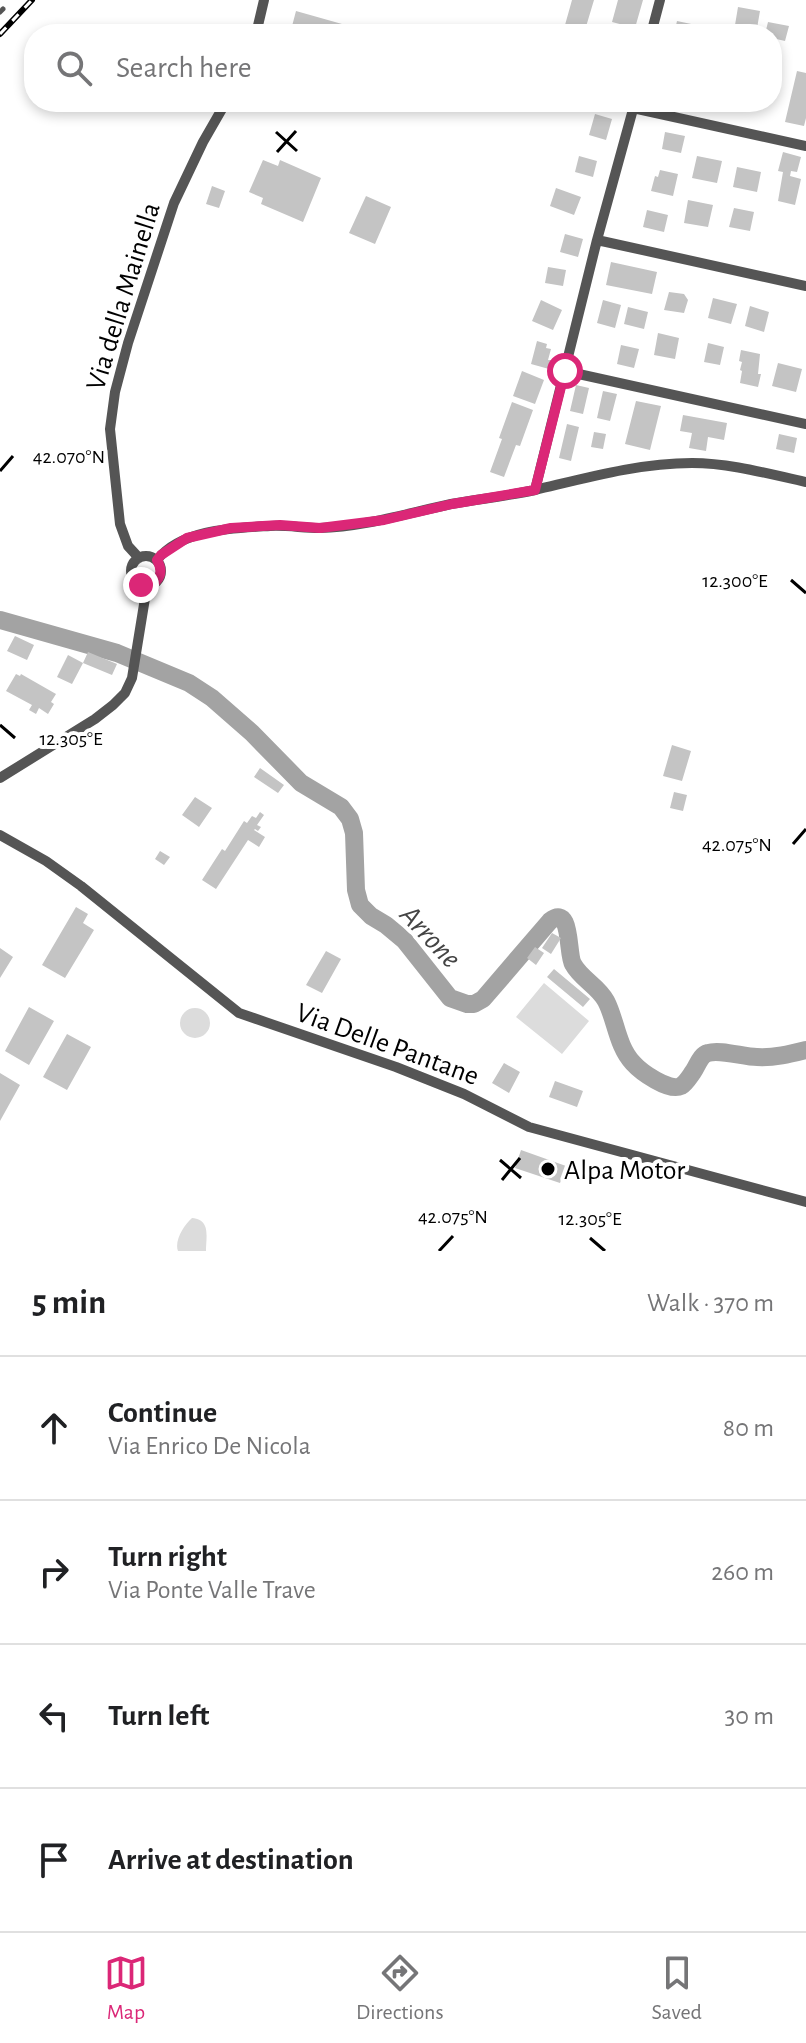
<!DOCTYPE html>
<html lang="en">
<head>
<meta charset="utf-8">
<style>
	body { margin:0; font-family:"Alegreya Sans",sans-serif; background:#f2f2f2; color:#202124 }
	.stop { position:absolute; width:24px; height:24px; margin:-18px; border:6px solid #db2777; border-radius:50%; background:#fff }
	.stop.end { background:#db2777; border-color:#fff; box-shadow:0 2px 8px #0008 }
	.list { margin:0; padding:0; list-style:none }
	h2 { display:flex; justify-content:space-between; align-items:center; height:104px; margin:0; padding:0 32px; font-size:34px }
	h2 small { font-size:26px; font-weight:400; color:#757577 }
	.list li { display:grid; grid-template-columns:52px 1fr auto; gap:24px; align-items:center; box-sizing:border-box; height:144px; padding:0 32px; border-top:2px solid #e0e0e0 }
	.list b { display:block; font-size:30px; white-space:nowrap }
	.list p { margin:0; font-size:26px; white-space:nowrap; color:#757577 }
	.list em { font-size:26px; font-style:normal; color:#757577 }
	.icon { flex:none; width:44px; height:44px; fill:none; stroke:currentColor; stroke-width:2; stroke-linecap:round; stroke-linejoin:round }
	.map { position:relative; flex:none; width:806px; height:1251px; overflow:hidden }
	.search { position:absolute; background:#fff; box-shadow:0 4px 12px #0003; left:24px; right:24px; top:24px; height:88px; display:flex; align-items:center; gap:20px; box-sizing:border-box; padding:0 28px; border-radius:32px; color:#757577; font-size:30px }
	.sheet { height:680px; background:#fff }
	nav { display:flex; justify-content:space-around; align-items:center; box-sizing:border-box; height:112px; border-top:2px solid #e0e0e0; background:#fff; font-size:22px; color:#757577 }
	nav a { display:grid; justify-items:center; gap:4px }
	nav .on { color:#db2777 }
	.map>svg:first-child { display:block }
</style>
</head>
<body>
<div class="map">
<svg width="806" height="1251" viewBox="0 0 806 1251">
	<rect width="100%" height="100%" fill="#fff"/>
	<!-- green -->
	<path fill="#dcdcdc" d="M544 983 589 1021 562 1054 516 1017Z
		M180 1023a15 15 0 1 1 30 0a15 15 0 1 1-30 0Z
		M192 1218C211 1220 206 1236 206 1251H178C174 1241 184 1225 192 1218Z"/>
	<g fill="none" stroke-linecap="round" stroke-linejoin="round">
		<!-- river -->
		<path stroke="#a3a3a3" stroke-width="18" d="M0 620 117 653 189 683 212 698 252 733 301 783 341 807 350 819 354 833 356 890 360 905 371 916 386 925 404 940 450 998 467 1004H474L483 999 550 921C572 903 567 954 573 964 581 979 598 986 606 1001 616 1020 617 1046 633 1063 641 1072 669 1092 681 1086 686 1083 690 1076 693 1072 698 1065 700 1055 708 1053 720 1049 744 1057 757 1057 774 1058 790 1054 806 1050"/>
	</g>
	<!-- building -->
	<path fill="#c4c4c4" d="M572 0H594L585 30 565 25Z
		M618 0H643L635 28 612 22Z
		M738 7 760 11 756 34 734 31Z
		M296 11 342 24 339 34H306L291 30Z
		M677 21 696 25 694 34H674Z
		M768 22 789 26 785 41 772 38V34H765Z
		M797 71 806 73V118L804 126 785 122Z
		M713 102H735L733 110 712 105Z
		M595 114 612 119 606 140 589 135Z
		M665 132 685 136 681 153 662 149Z
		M783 152 801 157 797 172 791 171 790 176 801 179 795 205 778 201 783 172 778 171Z
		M579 156 597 161 593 177 575 172Z
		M697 156 722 161 717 183 692 178Z
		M263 160 278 166 280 160 321 178 303 222 261 204 263 198 249 192Z
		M737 167 761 172 757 192 733 187Z
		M660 170 678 174 673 196 651 191 655 176 658 177Z
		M212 186 225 191 219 208 206 204Z
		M556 188 581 197 574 215 550 206Z
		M366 196 391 207 375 244 349 233Z
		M688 200 713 205 708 227 684 223Z
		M734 208 754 212 750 231 729 227Z
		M647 210 668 215 664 232 643 227Z
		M565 234 583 239 578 257 560 252Z
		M611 262 657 272 652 294 606 285Z
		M548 267 566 270 563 286 545 283Z
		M669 292 684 294 688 300 684 313 664 310Z
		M713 298 737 304 731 324 708 318Z
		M541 300 562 310 553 330 532 321Z
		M603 300 621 305 615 328 597 323Z
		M750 306 769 312 764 332 745 326Z
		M628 307 648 312 644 329 624 324Z
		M658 333 679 338 675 359 654 355Z
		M537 341 547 344 546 348 551 349 548 360H551L549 369 531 364Z
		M708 343 724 347 720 365 704 362Z
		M621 345 639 349 634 368 617 364Z
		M741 350 760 354 758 374H761L758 387 740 383 742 371 740 370 742 362 739 361Z
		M778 363 802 369 796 392 772 386Z
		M522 371 544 380 535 404 513 396Z
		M576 385 589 388 583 414 570 411Z
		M603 391 617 394 610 421 597 418Z
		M636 401 661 406 650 450 625 444Z
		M512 402 533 410 520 446 516 445 504 477 490 472 502 439 499 438Z
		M683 415 727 423 724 440 708 437 706 451 689 448 692 433 680 431Z
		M567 424 579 427 571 461 559 458Z
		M594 432 606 434 603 449 591 447Z
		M779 434 797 438 794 453 776 449Z
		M15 636 34 645 27 660 7 651Z
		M88 652 117 664 112 675 83 663 72 684 57 677 68 655 83 663Z
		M16 674 20 676 21 674 56 694 51 702 54 704 48 714 39 708 36 714 29 710 32 705 6 691Z
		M672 745 691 751 682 781 663 776Z
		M260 768 284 785 278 793 254 777Z
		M674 792 687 795 683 811 670 808Z
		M195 797 212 808 199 827 182 815Z
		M260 812 264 815 257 825 261 827 258 831 255 829 254 830 265 837 259 847 248 840 216 889 202 880 222 849 225 851 244 821 247 823 252 816 256 818Z
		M160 851 170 857 164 865 155 859Z
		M76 907 88 914 83 923 94 930 65 978 42 965Z
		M552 933 561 938 551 954 542 948Z
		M535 947 544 953 536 965 527 958Z
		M0 948 13 957 0 978Z
		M326 951 341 959 322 993 306 985Z
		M554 969 590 999 583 1007 547 977Z
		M29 1007 54 1021 29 1065 5 1051Z
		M67 1034 91 1047 67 1090 43 1077Z
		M504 1063 520 1072 509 1093 492 1083Z
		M0 1073 20 1085 0 1121Z
		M555 1081 583 1091 577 1107 549 1097Z
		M521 1150 566 1166 560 1183 515 1168Z"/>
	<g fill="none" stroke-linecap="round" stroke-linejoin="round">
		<!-- service -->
		<path stroke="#555" stroke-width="5" d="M0 12 3 9"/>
		<!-- minor -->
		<path stroke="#555" stroke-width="10" d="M256 34 264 0
			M651 34 660 0
			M633 108 806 146
			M597 240 806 286
			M565 371 806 424
			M535 490 597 240 635 102
			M131 571a15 15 0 1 1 30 0a15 15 0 1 1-30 0Z
			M139 558 128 546 120 524 110 429 115 392 128 343 174 203 203 142 226 102
			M157 560C181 529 234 528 270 526 286 525 303 528 319 528 364 527 408 513 451 504 479 499 508 496 535 490 586 478 639 463 692 463 730 463 769 474 806 482
			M0 778 95 719 113 705 125 693 132 678 147 586
			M0 835 46 861 81 886 239 1013 396 1067 464 1094 529 1127 806 1202"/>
		<!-- rail casing -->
		<g stroke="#000" stroke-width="6">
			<path id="rail" d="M0 34 32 0"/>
		</g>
		<!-- rail -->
		<use href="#rail" stroke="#fff" stroke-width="3" stroke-dasharray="9" stroke-linecap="butt"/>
	</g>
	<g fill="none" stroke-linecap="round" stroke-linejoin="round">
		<!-- route -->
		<path stroke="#db2777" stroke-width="10" d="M141 585C158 587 165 574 157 560L161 555 187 538 231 528 280 525 320 528 384 520 452 504 535 490 565 371"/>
	</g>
	<!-- ticks -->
	<path fill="none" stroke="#000" stroke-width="3" d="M276 132 297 151M277 152 296 131M0 471 13 456M791 580 806 593M0 725 15 738M793 844 806 829M500 1160 521 1178M502 1180 520 1158M590 1238 605 1251M439 1251 453 1236"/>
	<!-- markers -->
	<circle fill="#000" stroke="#fff" stroke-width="3" cx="548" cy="1169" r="8"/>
	<g text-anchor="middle" stroke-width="8" stroke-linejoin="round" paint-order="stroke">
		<!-- street labels -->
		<g font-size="28" fill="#000" stroke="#fff">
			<text transform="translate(122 296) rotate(-73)" y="10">Via della Mainella</text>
			<text transform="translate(388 1043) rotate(20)" y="10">Via Delle Pantane</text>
		</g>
		<!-- poi labels -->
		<g font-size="28" fill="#000" stroke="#fff" text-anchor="start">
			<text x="564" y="1179">Alpa Motor</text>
		</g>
		<!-- water labels -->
		<g font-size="30" font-style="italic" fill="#444" stroke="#fff">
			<text transform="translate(431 936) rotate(47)" y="10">Arrone</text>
		</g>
	</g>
	<g font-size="20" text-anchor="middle" fill="#000" stroke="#fff" stroke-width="8" stroke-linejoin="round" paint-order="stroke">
		<text x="69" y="463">42.070°N</text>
		<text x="735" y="587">12.300°E</text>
		<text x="71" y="745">12.305°E</text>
		<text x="737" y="851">42.075°N</text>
		<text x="453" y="1223">42.075°N</text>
		<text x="590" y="1225">12.305°E</text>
	</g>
</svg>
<div class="stop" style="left:565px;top:371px"></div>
<div class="stop end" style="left:141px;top:585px"></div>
<div class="search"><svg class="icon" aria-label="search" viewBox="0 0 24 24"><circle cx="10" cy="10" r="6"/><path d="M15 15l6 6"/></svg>Search here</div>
</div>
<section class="sheet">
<h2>5 min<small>Walk · 370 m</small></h2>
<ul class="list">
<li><svg class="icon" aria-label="ahead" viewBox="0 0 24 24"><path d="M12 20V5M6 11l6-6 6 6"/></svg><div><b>Continue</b><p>Via Enrico De Nicola</p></div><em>80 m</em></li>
<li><svg class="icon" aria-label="right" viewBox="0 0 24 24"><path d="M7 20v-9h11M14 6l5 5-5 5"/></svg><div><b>Turn right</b><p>Via Ponte Valle Trave</p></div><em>260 m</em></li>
<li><svg class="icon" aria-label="left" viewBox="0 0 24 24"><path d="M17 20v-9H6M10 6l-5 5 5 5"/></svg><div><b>Turn left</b></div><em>30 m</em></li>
<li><svg class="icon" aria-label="arrive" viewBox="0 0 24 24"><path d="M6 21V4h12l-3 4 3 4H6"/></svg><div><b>Arrive at destination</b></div></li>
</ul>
</section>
<nav>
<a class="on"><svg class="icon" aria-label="map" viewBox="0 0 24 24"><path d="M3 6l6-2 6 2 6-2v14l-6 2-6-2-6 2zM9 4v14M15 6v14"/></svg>Map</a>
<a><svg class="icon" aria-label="directions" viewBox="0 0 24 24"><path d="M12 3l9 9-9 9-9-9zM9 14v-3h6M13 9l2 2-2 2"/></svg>Directions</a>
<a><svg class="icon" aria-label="saved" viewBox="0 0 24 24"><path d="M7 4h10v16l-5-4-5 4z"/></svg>Saved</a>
</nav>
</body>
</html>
